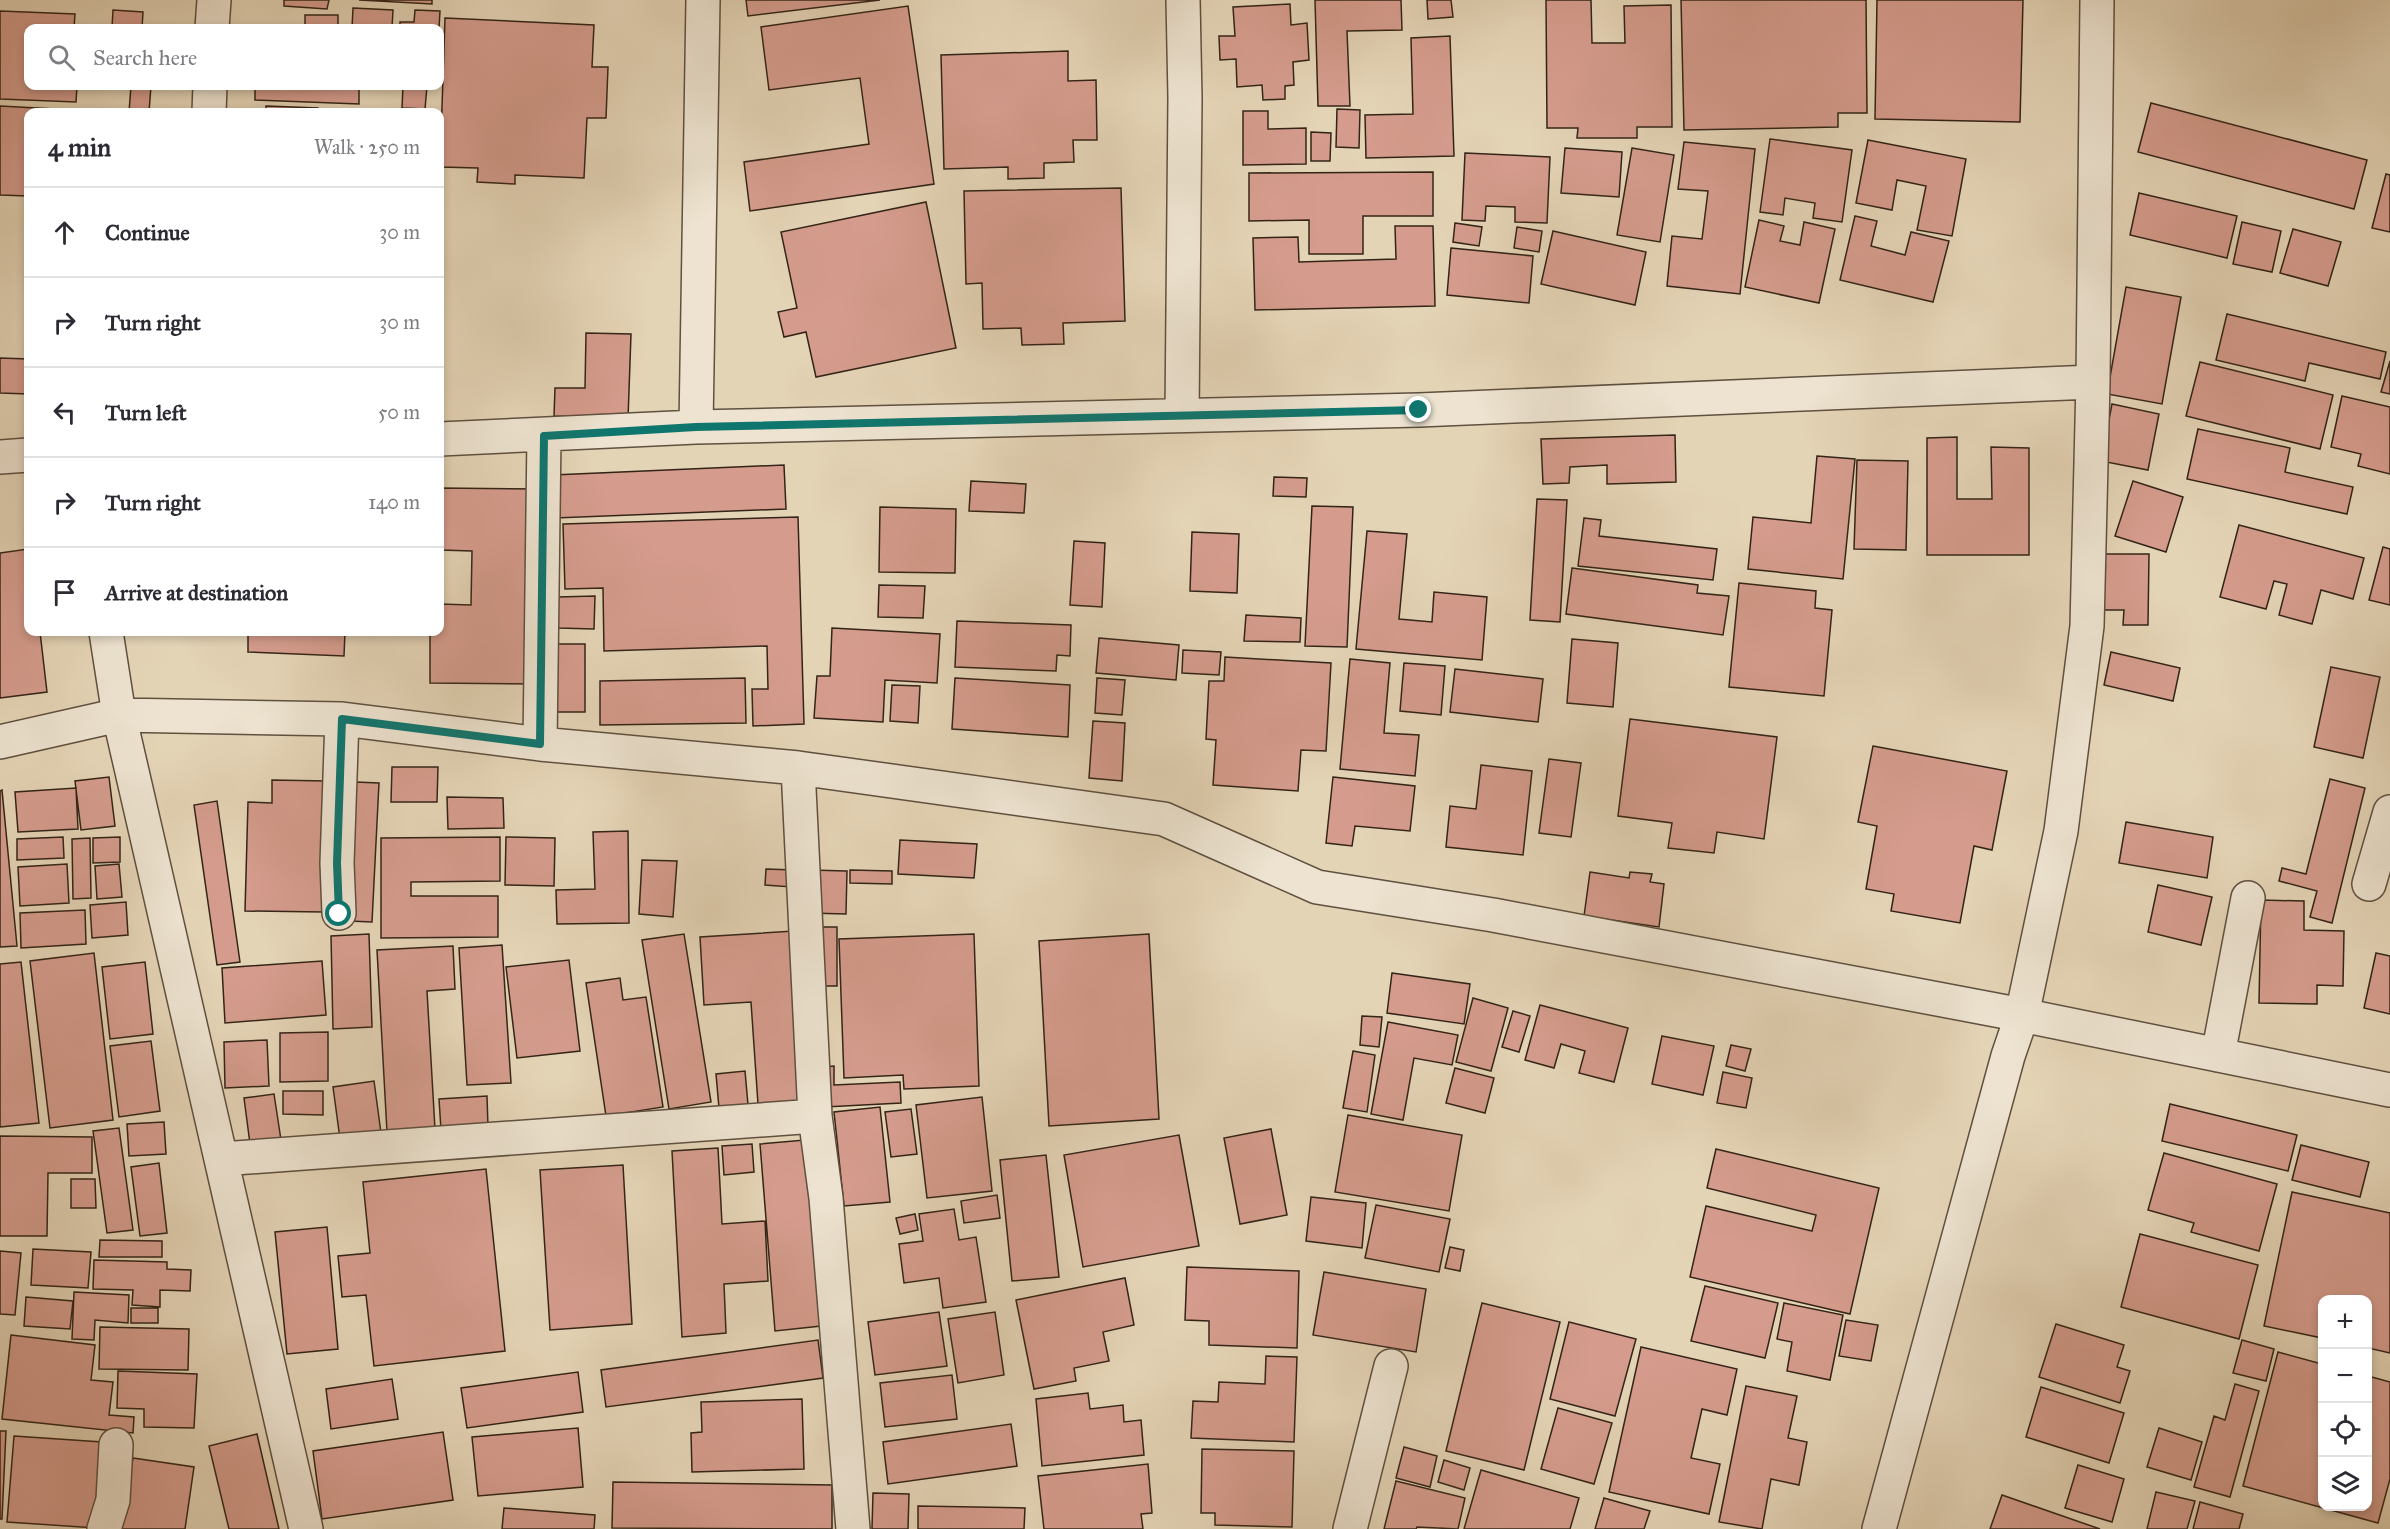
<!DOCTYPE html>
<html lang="en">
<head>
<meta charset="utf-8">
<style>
	body { margin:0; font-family:"IM FELL Great Primer",serif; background:#f2f2f3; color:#2b2b33 }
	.controls { position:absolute; right:18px; bottom:18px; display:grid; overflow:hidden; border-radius:12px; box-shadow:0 3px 9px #0003 }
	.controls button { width:54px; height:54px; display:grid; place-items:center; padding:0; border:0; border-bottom:2px solid #e1e1e2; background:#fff; color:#2b2b33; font:30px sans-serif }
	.stop { position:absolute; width:18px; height:18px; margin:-14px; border:4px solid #0f766e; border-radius:50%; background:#fff }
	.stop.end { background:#0f766e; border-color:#fff; box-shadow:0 2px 6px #0008 }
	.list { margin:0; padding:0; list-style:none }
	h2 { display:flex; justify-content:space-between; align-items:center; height:78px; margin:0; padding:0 24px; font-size:26px }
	h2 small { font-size:20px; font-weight:400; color:#7c7c81 }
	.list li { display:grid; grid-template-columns:39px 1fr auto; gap:18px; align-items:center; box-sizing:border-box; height:90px; padding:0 24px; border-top:2px solid #e1e1e2 }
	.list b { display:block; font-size:22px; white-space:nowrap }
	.list em { font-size:20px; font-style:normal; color:#7c7c81 }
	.icon { flex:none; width:33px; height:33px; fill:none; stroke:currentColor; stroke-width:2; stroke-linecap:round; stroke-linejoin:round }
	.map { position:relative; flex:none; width:2390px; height:1529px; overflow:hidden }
	.search { position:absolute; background:#fff; box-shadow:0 3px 9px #0003; left:24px; top:24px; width:420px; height:66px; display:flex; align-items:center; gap:15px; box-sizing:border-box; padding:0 21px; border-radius:12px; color:#7c7c81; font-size:22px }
	.panel { position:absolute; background:#fff; box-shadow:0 3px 9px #0003; left:24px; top:108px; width:420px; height:528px; border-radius:12px }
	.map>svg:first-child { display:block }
</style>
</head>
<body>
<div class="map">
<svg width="2390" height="1529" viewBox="0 0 2390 1529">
	<rect width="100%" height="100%" fill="#e4d4b6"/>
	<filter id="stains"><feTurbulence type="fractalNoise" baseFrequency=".00333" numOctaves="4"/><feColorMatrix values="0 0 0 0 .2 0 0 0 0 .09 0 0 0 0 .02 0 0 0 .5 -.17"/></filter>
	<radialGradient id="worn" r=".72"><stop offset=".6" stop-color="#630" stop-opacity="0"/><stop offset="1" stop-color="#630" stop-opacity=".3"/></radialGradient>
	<!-- building -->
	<path fill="#d59c8d" stroke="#332417" stroke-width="1.5" d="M284 0H329L327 9 284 6Z
		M359 0H432V4Z
		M746 0H880L748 16Z
		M1315 0H1401L1402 30 1347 31 1350 106H1318Z
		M1427 0H1451L1453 17 1428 19Z
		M1546 0H1591L1592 43H1625L1624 6 1671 5 1672 127H1637V138H1577L1578 128H1547Z
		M1681 0H1866L1867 113H1838V127L1684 130Z
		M1877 0H2023L2020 122 1875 119Z
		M1290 4 1291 25 1307 23 1309 60 1293 62 1294 85 1285 86V99L1263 100 1262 85 1237 87 1236 59 1220 60 1219 36H1235L1233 7Z
		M908 6 934 184 750 211 744 162 869 144 860 78 769 90 761 27Z
		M353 8 393 10 392 28H352Z
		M113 10 143 12 142 28H112Z
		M415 10 440 11 439 28H400V22H414Z
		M0 11 75 14 74 28H28V86H77L76 102 0 99Z
		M305 15H338V28H305Z
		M445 18 594 25 592 67H608L606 118H587L584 178 515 175V184L477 182 478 168 440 167Z
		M1450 36 1454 156 1366 158 1365 115 1413 114 1411 38Z
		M1068 51V81L1096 80 1097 140H1073L1074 162 1044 163V178L1008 179V167L944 169 941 55Z
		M131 86H151L149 112H129Z
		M255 86H359V104L255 100Z
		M403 86H427L425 109 402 108Z
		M2151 103 2367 160 2354 209 2138 152Z
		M0 106 74 110V112H28V196L0 195Z
		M266 106 318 108V112H266Z
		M1337 109 1360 110 1359 148 1336 147Z
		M1243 111H1268V129L1306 128V164L1243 165Z
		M1311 132 1331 133 1330 161H1311Z
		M1770 139 1852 150 1842 222 1813 218 1815 203 1785 198 1783 215 1760 212Z
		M1868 140 1966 159 1952 236 1917 230 1926 186 1897 180 1892 210 1856 203Z
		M1684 142 1755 149 1740 294 1667 286 1672 236 1702 239 1708 191 1678 189Z
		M1565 148 1622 152 1619 197 1561 193Z
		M1632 148 1674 155 1660 242 1617 235Z
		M1465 153 1550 157 1547 223 1515 222V207L1486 206 1485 221 1462 220Z
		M1433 172V216H1363V254H1309V220L1249 221V173Z
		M2386 174 2390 175V232L2372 228Z
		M1121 188 1125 321 1063 323 1064 344 1022 345 1021 328 983 329 982 283 966 284 964 191Z
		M2139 193 2237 216 2227 258 2130 235Z
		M926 202 956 348 816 377 806 332 784 337 778 312 797 308 781 232Z
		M1855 216 1877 221 1871 246 1905 255 1911 232 1949 241 1933 302 1840 280Z
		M1759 220 1784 226 1780 241 1800 245 1804 222 1835 229 1819 303 1745 287Z
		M2242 222 2281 231 2272 272 2233 264Z
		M1455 223 1482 227 1479 246 1453 242Z
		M1395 226H1433L1435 306 1255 310 1253 238 1298 237 1299 262 1396 259Z
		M1517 227 1542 231 1539 252 1514 248Z
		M2293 229 2341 242 2328 286 2280 273Z
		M1553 231 1646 252 1635 305 1541 284Z
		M1451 248 1533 256 1529 303 1447 295Z
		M2126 287 2181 297 2162 404 2107 394Z
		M2227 314 2386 352 2380 379 2309 363 2305 381 2216 360Z
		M586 333 631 334 628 419 554 416 555 388H585Z
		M0 358 28 359V394L0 393Z
		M2390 361V394L2381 392Z
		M2200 362 2333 395 2320 449 2186 416Z
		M2342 396 2390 407V474L2358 466 2361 454 2331 447Z
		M2112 404 2159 414 2148 470 2101 461Z
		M2198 429 2290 448 2285 472 2353 487 2347 514 2187 479Z
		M1675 435 1676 482 1607 484V465L1570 467 1569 483 1543 484 1541 439Z
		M1957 437V499H1992L1991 447 2029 448V555H1927V438Z
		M1817 456 1855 459 1843 579 1748 569 1753 517 1811 523Z
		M1857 460 1908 461 1906 550 1854 549Z
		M784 465 786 509 555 518 553 475Z
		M1274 477 1307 478 1306 497 1273 496Z
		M971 481 1026 484 1024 513 969 511Z
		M2133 481 2183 497 2166 552 2115 536Z
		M440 488 539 489 536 684 430 683V632H440V604L471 605 472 551 440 550Z
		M1537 499 1567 500 1560 622 1530 620Z
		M1312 506 1353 507 1347 647 1305 646Z
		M880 507 956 509 955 573 879 572Z
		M798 517 804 724 753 726 752 689H768L767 646 604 651 603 588 565 589 563 524Z
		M1584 518 1601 520 1599 536 1717 549 1713 580 1578 566Z
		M2239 525 2364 558 2353 599 2321 590 2312 624 2279 615 2287 584 2274 581 2266 609 2220 597Z
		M1367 531 1407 534 1399 619 1432 622 1434 592 1487 597 1482 660 1356 649Z
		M1192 532 1239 534 1237 593 1190 591Z
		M1074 541 1105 543 1102 607 1070 605Z
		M2383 547 2390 549V605L2369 600Z
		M28 549V632H40L47 692 0 698V553Z
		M2102 554H2149L2148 625H2123L2124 610H2101Z
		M1572 568 1698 585 1697 593 1729 596 1723 635 1566 614Z
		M1739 583 1816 591 1815 608 1832 610 1824 696 1729 687Z
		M879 585 925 586 923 618 878 617Z
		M595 596 594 629 558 628V597Z
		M1246 615 1301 618 1300 642 1244 641Z
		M957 621 1071 625 1070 656 1057 655 1056 671 955 667Z
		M832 628 940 634 937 683 885 680 883 722 814 718 817 676H830Z
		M248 632H345L344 656 248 652Z
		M1099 638 1179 645 1176 680 1096 673Z
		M1572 639 1618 643 1613 707 1567 703Z
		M551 644H585V712H550Z
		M1183 650 1221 652 1219 675 1182 673Z
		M2111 652 2180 668 2173 701 2104 685Z
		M1225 657 1331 663 1326 751 1301 750 1298 791 1213 785 1216 740 1206 739 1209 681H1224Z
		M1350 659 1390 663 1384 733 1419 735 1415 776 1340 769Z
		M1404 663 1445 666 1441 715 1400 711Z
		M2331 667 2380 677 2363 758 2314 747Z
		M1455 669 1543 679 1538 722 1450 712Z
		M745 678 746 723 600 725V681Z
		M955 678 1070 685 1068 737 952 729Z
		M1097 678 1125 680 1122 715 1095 713Z
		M892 685 920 686 918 723 890 721Z
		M1630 719 1777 737 1764 839 1717 832 1714 853 1668 848 1672 823 1618 816Z
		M1093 721 1125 723 1122 781 1089 778Z
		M1873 746 2007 771 1992 850 1974 846 1960 923 1891 911 1894 894 1866 889 1877 826 1858 822Z
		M1549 759 1581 763 1571 837 1539 833Z
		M1481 765 1532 771 1523 855 1446 847 1450 806 1476 809Z
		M392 767H438L437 802H391Z
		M109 777 115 826 81 830 75 781Z
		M1333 777 1415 786 1410 831 1355 826 1352 846 1326 843Z
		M2330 779 2365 788 2332 923 2310 917 2317 891 2279 881 2282 868 2306 874Z
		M272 780 326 781 323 912 245 911 248 802 272 803Z
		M355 782 379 783 372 922 349 921Z
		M76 788 78 829 18 832 15 792Z
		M2 790 17 946 0 947V791Z
		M447 797 503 798 504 828 448 829Z
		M217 801 240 962 217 965 194 805Z
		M2126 822 2213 837 2207 878 2119 863Z
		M628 831 629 923 557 924 556 890 595 889 593 832Z
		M63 837 64 858 17 860V839Z
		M120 837V862L93 863V838Z
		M500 837V881L411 882V896H498V937L381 938V838Z
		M506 837 555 838 554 886 505 885Z
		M90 838 91 898 73 899 72 839Z
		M900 840 977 844 974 878 898 874Z
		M642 860 677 861 673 917 639 914Z
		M67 864 69 903 20 906 18 867Z
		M119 864 122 897 97 899 95 866Z
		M766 869 793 870 792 887 765 885Z
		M809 870 847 871 846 914 808 913Z
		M850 870 892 871V884L850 883Z
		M1590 872 1629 878 1630 872 1652 874 1650 882 1664 884 1659 927 1584 916Z
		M2158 885 2212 897 2201 945 2148 932Z
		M2261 900 2304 901V930L2344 931 2343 986 2317 985V1004L2259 1003Z
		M126 902 128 935 92 938 90 905Z
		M85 910 86 944 21 948 20 913Z
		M815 927H837V986H814Z
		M794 931 806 1101 758 1104 751 1002 704 1005 700 937Z
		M369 934 372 1027 333 1029 331 936Z
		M684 934 711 1102 669 1109 642 940Z
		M974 934 979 1086 904 1089 903 1075 844 1078 839 939Z
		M1149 934 1159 1119 1049 1126 1039 941Z
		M502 945 511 1083 467 1085 459 948Z
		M453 946 455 989 427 991 435 1129 387 1132 377 950Z
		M94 953 113 1120 50 1128 30 961Z
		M2376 953 2390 956V1014L2364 1008Z
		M569 960 580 1051 517 1058 506 967Z
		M322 961 326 1015 225 1023 222 968Z
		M21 962 39 1123 0 1127V964Z
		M145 962 153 1034 110 1039 102 967Z
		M1392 973 1470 984 1464 1024 1387 1013Z
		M620 978 623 1000 646 997 663 1107 606 1116 586 983Z
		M1473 998 1508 1008 1491 1071 1456 1062Z
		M1540 1005 1628 1028 1614 1082 1579 1073 1585 1051 1561 1044 1554 1068 1525 1060Z
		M1513 1011 1530 1016 1519 1052 1502 1047Z
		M1362 1016 1382 1017 1379 1047 1360 1045Z
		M1388 1022 1458 1035 1452 1065 1414 1058 1403 1120 1371 1114Z
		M328 1032V1081L280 1082V1033Z
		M1662 1036 1714 1046 1703 1095 1652 1084Z
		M267 1040 269 1086 225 1088 224 1042Z
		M151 1041 160 1111 119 1117 110 1046Z
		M1731 1045 1751 1049 1745 1071 1726 1066Z
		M1353 1051 1375 1055 1367 1112 1343 1108Z
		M834 1066V1085L900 1082 901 1103 825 1107 823 1067Z
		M1455 1068 1494 1078 1485 1113 1446 1103Z
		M745 1071 748 1105 719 1108 716 1074Z
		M1723 1072 1752 1078 1746 1108 1717 1103Z
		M374 1081 381 1133 340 1139 333 1087Z
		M283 1091H323V1115L283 1114Z
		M274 1094 281 1140 250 1144 244 1098Z
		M487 1096 488 1127 441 1130 439 1099Z
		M982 1097 992 1191 927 1198 916 1105Z
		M2170 1104 2297 1135 2288 1171 2162 1141Z
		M880 1107 890 1202 844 1206 834 1112Z
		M911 1109 917 1154 891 1157 885 1112Z
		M1348 1115 1462 1135 1449 1211 1335 1192Z
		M164 1122 166 1154 129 1156 127 1124Z
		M119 1128 133 1230 107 1233 93 1131Z
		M1271 1129 1287 1215 1240 1224 1224 1138Z
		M1179 1135 1199 1246 1083 1267 1064 1155Z
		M0 1136 92 1137V1173H48L47 1236H0Z
		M805 1140 821 1326 775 1331 760 1144Z
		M752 1144 754 1172 724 1175 722 1146Z
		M2301 1145 2369 1162 2360 1197 2292 1180Z
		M718 1148 722 1224 765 1221 768 1281 724 1284 726 1333 682 1337 672 1151Z
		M1716 1149 1879 1188 1850 1314 1690 1277 1706 1206 1812 1231 1816 1215 1707 1188Z
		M2164 1153 2277 1184 2259 1251 2191 1232 2194 1223 2148 1210Z
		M1046 1155 1059 1277 1012 1281 1000 1160Z
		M159 1163 167 1233 140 1236 131 1167Z
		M623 1165 632 1324 550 1330 540 1170Z
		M486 1169 505 1351 374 1366 366 1295 342 1297 338 1256 370 1253 363 1182Z
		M71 1179H95L96 1208H71Z
		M2292 1192 2390 1213V1353L2368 1348V1300H2322V1338L2264 1326Z
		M997 1195 1000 1218 964 1223 961 1201Z
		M1311 1197 1366 1203 1362 1248 1306 1241Z
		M1376 1205 1450 1219 1439 1272 1365 1258Z
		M954 1209 959 1240 976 1237 986 1302 943 1308 939 1278 904 1283 899 1244 923 1241 919 1214Z
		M915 1214 918 1230 900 1234 896 1218Z
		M327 1227 338 1349 287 1354 275 1232Z
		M2140 1234 2258 1265 2239 1339 2121 1307Z
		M100 1240 162 1241V1257H99Z
		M1450 1247 1464 1250 1460 1271 1445 1268Z
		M33 1249 91 1252 88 1288 31 1285Z
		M0 1251 21 1253 15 1315 0 1314Z
		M94 1260 167 1262V1269L191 1270 190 1291 160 1290V1307L132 1305 133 1290 93 1289Z
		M1187 1267 1299 1271 1297 1348 1209 1345V1321L1185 1320Z
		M1324 1272 1426 1289 1416 1352 1313 1335Z
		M1125 1278 1134 1325 1103 1332 1109 1361 1074 1368 1076 1381 1034 1389 1016 1300Z
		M1705 1286 1778 1303 1765 1358 1691 1341Z
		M74 1292 129 1295 128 1323 95 1320 94 1340 72 1339Z
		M26 1297 73 1301 70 1329 24 1326Z
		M1482 1303 1560 1322 1524 1470 1446 1451Z
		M1784 1303 1843 1315 1830 1380 1787 1371 1792 1342 1777 1339Z
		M131 1308H158V1323H131Z
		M939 1312 947 1366 875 1375 868 1322Z
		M995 1312 1004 1375 958 1383 948 1319Z
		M1846 1320 1878 1325 1871 1361 1839 1356Z
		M1569 1322 1636 1339 1615 1416 1550 1399Z
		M2056 1324 2124 1345 2117 1367 2130 1371 2120 1403 2039 1377Z
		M100 1327 189 1329 188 1370 99 1369Z
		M11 1335 95 1345 91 1380 113 1382 109 1415 134 1417 133 1433 2 1419Z
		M818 1340 823 1378 606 1407 601 1370Z
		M2242 1340 2274 1349 2266 1381 2233 1373Z
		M1641 1347 1737 1369 1727 1415 1702 1409 1691 1458 1720 1464 1709 1514 1609 1492Z
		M2278 1352 2322 1364V1506H2368V1376L2390 1382V1479L2378 1523 2243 1486Z
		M1266 1356 1297 1357 1294 1442 1191 1438 1193 1401 1218 1402 1219 1382 1265 1384Z
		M118 1371 197 1374 194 1428 144 1427V1409L117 1408Z
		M578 1372 583 1412 467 1428 461 1388Z
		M952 1375 957 1419 885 1427 880 1383Z
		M392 1379 398 1419 331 1429 326 1389Z
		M2235 1384 2259 1391 2230 1497 2194 1487 2214 1416 2225 1420Z
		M1746 1386 1797 1396 1788 1438 1807 1442 1799 1485 1771 1479 1762 1529 1719 1522Z
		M2041 1387 2124 1413 2109 1463 2026 1437Z
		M1088 1393 1090 1409 1123 1405 1124 1422 1141 1420 1144 1455 1042 1466 1036 1399Z
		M802 1399 804 1469 692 1472 691 1433 702 1432 701 1402Z
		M1558 1408 1612 1423 1594 1484 1541 1469Z
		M1011 1424 1017 1466 888 1484 883 1442Z
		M578 1428 583 1487 478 1496 472 1437Z
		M2159 1428 2202 1442 2191 1480 2147 1467Z
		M0 1431H6L2 1519H0Z
		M443 1432 453 1500 322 1519 313 1451Z
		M257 1434 279 1529H229L209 1446Z
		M14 1436 102 1442 96 1528 7 1522Z
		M1404 1447 1437 1456 1430 1487 1396 1478Z
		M1202 1449 1294 1451 1292 1527 1215 1525V1513H1201Z
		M133 1458 194 1467 185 1529H122Z
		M1444 1460 1470 1468 1464 1490 1438 1482Z
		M1148 1464 1152 1513 1141 1514 1143 1529H1044L1038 1476Z
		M2078 1465 2124 1479 2112 1522 2065 1508Z
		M1481 1470 1579 1498 1570 1529H1464Z
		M1396 1481 1465 1498 1458 1529 1417 1527 1416 1529H1384Z
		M613 1482 832 1485V1529L612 1528Z
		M2156 1492 2195 1501 2187 1529H2147Z
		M873 1493 909 1494 908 1529H872Z
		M2002 1495 2100 1529H1990Z
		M1604 1498 1650 1511 1644 1529H1595Z
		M2200 1502 2243 1514 2239 1529H2193Z
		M918 1506 1025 1508 1024 1529H918Z
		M504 1508 595 1515 594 1529H502Z"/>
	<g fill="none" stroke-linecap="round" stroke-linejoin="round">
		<!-- minor casing -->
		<g stroke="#5f503f" stroke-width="36">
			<path id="minor" d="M212 28 214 0
				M209 112 210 86
				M1182 415 1185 98 1183 0
				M696 427 703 0
				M440 439 696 427 1419 410 2093 382
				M0 457 28 455
				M106 632 119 715 306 1529
				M0 742 119 715 342 719 540 744 798 768 1164 819 1317 887 1493 915 2022 1015 2390 1090
				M540 744 544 436
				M798 768 815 1116 826 1198 853 1529
				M2369 884 2390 812
				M339 913 337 863 342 719
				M2218 1055 2248 898
				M221 1159 815 1116
				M104 1529 113 1500 116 1445
				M1350 1529 1391 1366
				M1879 1529 2008 1056 2022 1015 2061 831 2087 626 2093 382 2097 0"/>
		</g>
		<!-- minor -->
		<use href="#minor" stroke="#ede3d0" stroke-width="33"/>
	</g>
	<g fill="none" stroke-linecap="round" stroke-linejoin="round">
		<!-- route -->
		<path stroke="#0f766e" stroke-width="8" d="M339 914 337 863 342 719 540 744 544 436 696 427 1419 410"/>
	</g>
	<rect width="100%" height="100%" filter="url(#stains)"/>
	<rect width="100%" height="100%" fill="url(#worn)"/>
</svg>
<div class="controls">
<button>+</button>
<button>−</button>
<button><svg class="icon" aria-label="locate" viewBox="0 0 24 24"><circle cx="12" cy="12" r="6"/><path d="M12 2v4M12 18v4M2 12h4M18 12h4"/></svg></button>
<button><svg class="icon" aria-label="layers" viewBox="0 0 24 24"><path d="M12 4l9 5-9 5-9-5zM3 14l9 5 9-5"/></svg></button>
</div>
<div class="stop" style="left:339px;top:914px"></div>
<div class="stop end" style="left:1419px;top:410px"></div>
<div class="search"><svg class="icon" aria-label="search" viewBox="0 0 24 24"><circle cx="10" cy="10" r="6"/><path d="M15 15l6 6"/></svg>Search here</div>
<section class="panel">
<h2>4 min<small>Walk · 250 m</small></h2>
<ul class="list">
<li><svg class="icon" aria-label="ahead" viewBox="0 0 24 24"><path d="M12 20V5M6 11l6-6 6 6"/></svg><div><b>Continue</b></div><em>30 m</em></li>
<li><svg class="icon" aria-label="right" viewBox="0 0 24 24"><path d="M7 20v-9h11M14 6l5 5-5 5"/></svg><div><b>Turn right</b></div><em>30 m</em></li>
<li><svg class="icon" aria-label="left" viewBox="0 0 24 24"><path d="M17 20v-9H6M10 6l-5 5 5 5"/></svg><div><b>Turn left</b></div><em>50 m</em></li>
<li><svg class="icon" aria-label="right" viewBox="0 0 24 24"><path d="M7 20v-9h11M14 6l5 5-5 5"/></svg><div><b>Turn right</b></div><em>140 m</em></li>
<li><svg class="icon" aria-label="arrive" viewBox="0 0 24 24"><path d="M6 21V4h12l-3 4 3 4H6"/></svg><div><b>Arrive at destination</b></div></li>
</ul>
</section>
</div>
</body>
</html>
